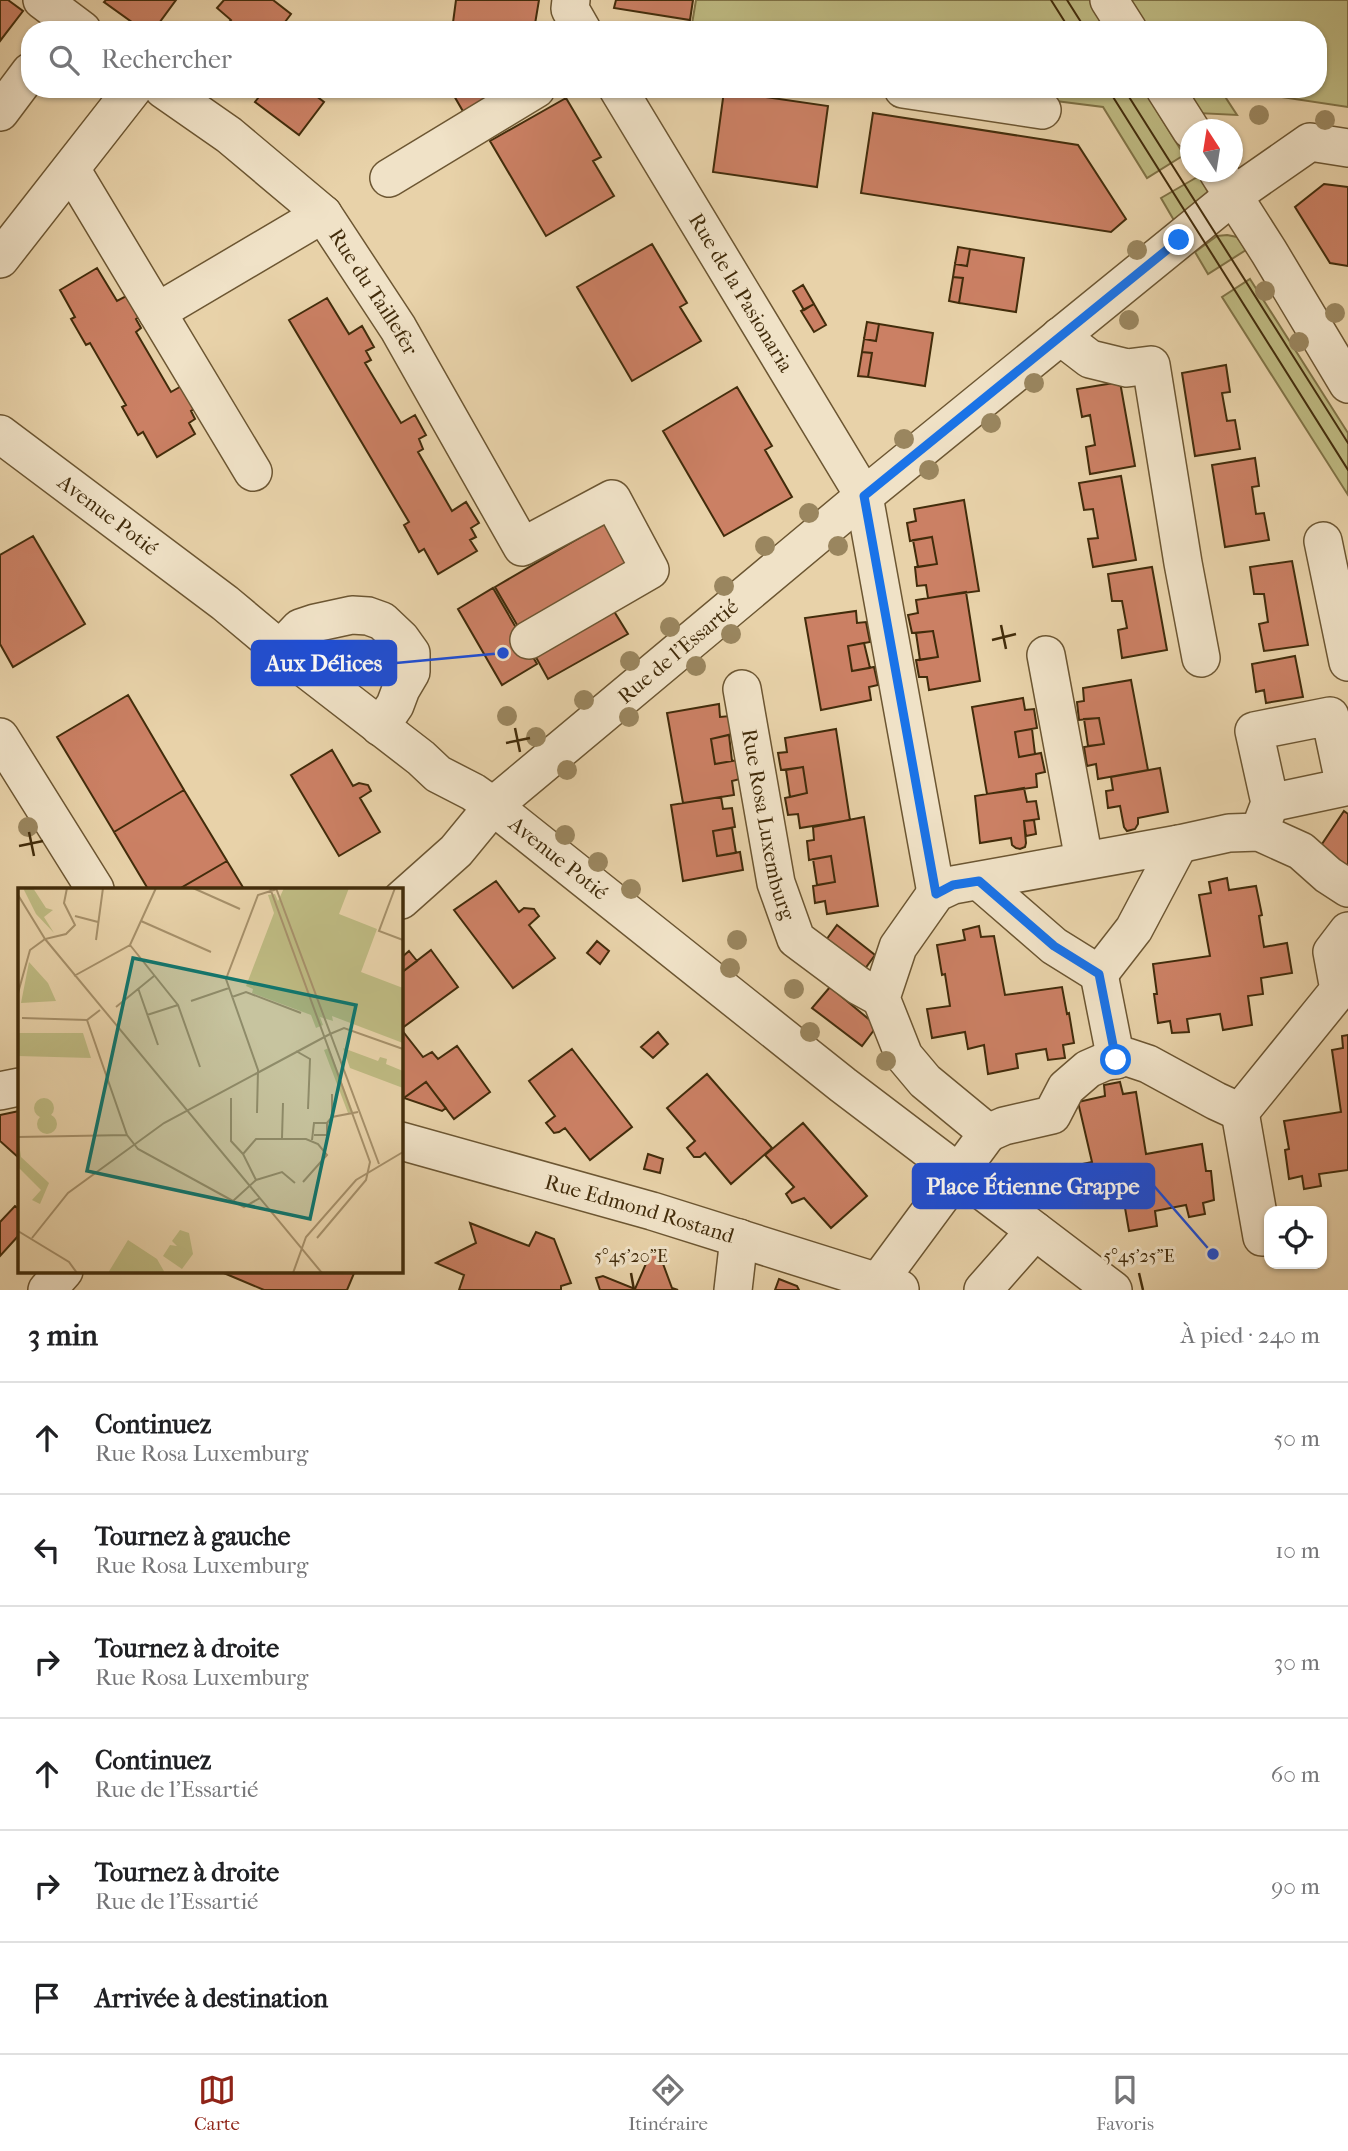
<!DOCTYPE html>
<html lang="fr">
<head>
<meta charset="utf-8">
<style>
	body { margin:0; font-family:"IM FELL French Canon",serif; background:#f2f2f2; color:#202124 }
	.controls { position:absolute; right:21px; bottom:21px; display:grid; overflow:hidden; border-radius:14px; box-shadow:0 2px 5px #0004 }
	.controls button { width:63px; height:63px; display:grid; place-items:center; padding:0; border:0; border-bottom:2px solid #e0e0e0; background:#fff; color:#202124; font:35px sans-serif }
	.compass { position:absolute; left:1180px; top:119px; width:63px; height:63px; border-radius:50%; background:#fff; box-shadow:0 2px 5px #0004; rotate:348deg }
	.stop { position:absolute; width:21px; height:21px; margin:-16px; border:5px solid #1a73e8; border-radius:50%; background:#fff }
	.stop.end { background:#1a73e8; border-color:#fff; box-shadow:0 2px 7px #0008 }
	.list { margin:0; padding:0; list-style:none }
	h2 { display:flex; justify-content:space-between; align-items:center; height:91px; margin:0; padding:0 28px; font-size:30px }
	h2 small { font-size:23px; font-weight:400; color:#757577 }
	.list li { display:grid; grid-template-columns:46px 1fr auto; gap:21px; align-items:center; box-sizing:border-box; height:112px; padding:0 28px; border-top:2px solid #e0e0e0 }
	.list b { display:block; font-size:26px; white-space:nowrap }
	.list p { margin:0; font-size:23px; white-space:nowrap; color:#757577 }
	.list em { font-size:23px; font-style:normal; color:#757577 }
	.icon { flex:none; width:38px; height:38px; fill:none; stroke:currentColor; stroke-width:2; stroke-linecap:round; stroke-linejoin:round }
	.map { position:relative; flex:none; width:1348px; height:1290px; overflow:hidden }
	.search { position:absolute; background:#fff; box-shadow:0 2px 5px #0004; left:21px; right:21px; top:21px; height:77px; display:flex; align-items:center; gap:18px; box-sizing:border-box; padding:0 24px; border-radius:28px; color:#757577; font-size:26px }
	.sheet { height:763px; background:#fff }
	nav { display:flex; justify-content:space-around; align-items:center; box-sizing:border-box; height:98px; border-top:2px solid #e0e0e0; background:#fff; font-size:19px; color:#757577 }
	nav a { display:grid; justify-items:center; gap:4px }
	nav .on { color:#8f2418 }
	.map>svg:first-child { display:block }
</style>
</head>
<body>
<div class="map">
<svg width="1348" height="1290" viewBox="0 0 1348 1290">
	<rect width="100%" height="100%" fill="#e8d2a9"/>
	<filter id="stains"><feTurbulence type="fractalNoise" baseFrequency=".00286" numOctaves="4"/><feColorMatrix values="0 0 0 0 .2 0 0 0 0 .09 0 0 0 0 .02 0 0 0 .5 -.17"/></filter>
	<radialGradient id="worn" r=".72"><stop offset=".6" stop-color="#630" stop-opacity="0"/><stop offset="1" stop-color="#630" stop-opacity=".3"/></radialGradient>
	<!-- green -->
	<path fill="#beba82" stroke="#807346" stroke-width="2" d="M696 0H1348V107L1229 89H1318V30H725L692 24Z
		M961 89H1220L1237 115 1157 111 1184 155 1147 178 1103 107Z
		M1199 176 1208 192 1204 207 1179 229 1161 198Z
		M1227 235 1237 237 1246 250 1208 274 1195 252 1217 236Z
		M1250 279 1348 433V495L1222 297Z"/>
	<!-- building -->
	<path fill="#cb8064" stroke="#422c0b" stroke-width="2" d="M0 0H8L23 11 0 41Z
		M106 0H176L154 30H143L104 2Z
		M224 0H273L291 14 279 30H227L224 28 231 20 217 8Z
		M456 0H539L534 30H452Z
		M616 0H693L690 20 614 8Z
		M265 89H307L324 102 299 135 255 102Z
		M454 89H504L464 113 453 94Z
		M724 91 828 106 817 187 713 172Z
		M566 98 601 157 593 161 614 196 546 236 490 141Z
		M873 113 1078 145 1126 219 1111 232 861 193Z
		M1324 184 1348 187V266L1330 263 1295 207Z
		M652 244 687 303 680 307 701 341 632 381 577 287Z
		M958 247 970 249 967 266 955 264Z
		M970 249 1024 258 1016 312 959 303 963 278 953 277 955 264 967 266Z
		M97 268 117 301 132 293 144 314 136 319 141 328 136 332 171 392 185 384 198 407 191 411 195 419 189 423 195 434 157 457 143 432 138 435 122 407 126 405 90 343 86 345 71 319 75 317 60 290Z
		M953 277 963 278 959 303 949 301Z
		M803 285 814 304 804 310 793 291Z
		M327 298 349 334 362 326 374 347 366 351 371 360 365 363 401 423 415 415 426 435 419 439 423 449 418 452 452 511 466 502 479 523 471 528 476 537 470 540 477 551 438 574 424 549 419 552 404 525 409 522 289 320Z
		M814 304 826 325 814 332 801 311Z
		M867 322 879 324 876 341 864 339Z
		M879 324 933 333 925 386 868 377 872 353 862 352 864 339 876 341Z
		M862 352 872 353 868 377 858 376Z
		M1226 365 1230 392 1222 393 1227 421 1235 420 1240 449 1195 456 1182 373Z
		M1120 382 1135 466 1090 474 1086 447 1095 445 1090 415 1082 417 1077 389Z
		M737 387 772 446 765 450 792 497 724 536 663 431Z
		M1255 458 1259 486 1252 487 1256 514 1264 513 1269 540 1225 547 1212 465Z
		M1121 476 1136 560 1093 567 1088 539 1098 538 1093 509 1084 510 1079 483Z
		M964 500 979 591 928 598 926 585 917 586 915 567 937 564 932 537 910 541 907 523 916 521 914 509Z
		M605 523 632 566 520 630 495 587Z
		M33 536 85 624 13 667 0 644V555Z
		M932 537 937 564 918 567 913 540Z
		M1292 561 1308 645 1264 651 1259 624 1268 622 1264 594H1254L1250 567Z
		M1152 567 1167 650 1122 658 1118 630 1127 628 1122 601H1112L1108 574Z
		M493 588 537 664 502 685 458 609Z
		M966 592 980 681 929 690 927 677H919L916 660 938 657 933 631 912 633 908 615 918 613 916 600Z
		M612 608 628 634 548 679 533 652Z
		M856 611 857 623 866 622 870 642 848 646 852 671 874 667 878 685 869 687 871 700 821 710 805 618Z
		M933 631 938 657 920 660 916 633Z
		M864 643 870 668 852 671 848 646Z
		M1295 656 1303 697 1266 703 1264 690 1256 692 1252 664Z
		M1131 680 1148 770 1098 779 1096 764 1087 766 1084 747 1104 744 1099 718 1079 720 1077 702 1084 701 1083 688Z
		M128 695 184 790 114 832 57 737Z
		M1023 698 1025 710 1034 709 1037 728 1015 732 1019 757 1041 753 1045 772 1036 774 1037 787 987 794 972 707Z
		M719 704 720 717 730 716 732 734 711 739 715 764 738 760 740 779 732 781 734 795 683 803 667 713Z
		M1099 718 1104 744 1088 746 1084 719Z
		M836 729 850 820 800 828 798 814 788 815 785 798 807 793 803 767 781 770 778 753 787 752 785 738Z
		M1032 729 1035 754 1019 757 1015 732Z
		M729 735 732 761 715 764 711 739Z
		M332 750 353 786 359 783 368 785 371 791 360 798 380 832 339 856 291 775Z
		M803 767 807 793 790 797 786 770Z
		M1160 768 1168 812 1138 818V824L1135 829 1127 831 1124 827 1120 806 1108 808 1106 791 1113 790 1111 777Z
		M1024 788 1027 802 1036 801 1039 819 1024 821 1026 843 1025 847 1020 849 1016 848 1012 845 1011 838 980 843 975 796Z
		M184 790 227 861 179 889H148L114 832Z
		M721 797 723 809 732 808 735 827 713 831 717 856 740 852 743 870 683 881 671 805Z
		M1344 811 1348 814V872L1318 850Z
		M864 817 878 906 827 914 825 901 815 903 813 886 835 882 831 856 809 860 807 841 814 840 813 827Z
		M1034 820 1036 834 1026 836 1024 821Z
		M732 828 736 853 717 856 713 831Z
		M831 856 835 882 817 885 813 859Z
		M227 861 244 889H179Z
		M1227 878 1229 890 1256 886 1262 915 1259 916 1264 947 1287 943 1292 973 1261 978 1263 994 1248 996 1252 1025 1223 1030 1220 1014 1187 1019 1189 1032 1172 1033 1170 1021 1158 1023 1154 994H1157L1153 964 1210 956 1199 895 1211 893 1209 882Z
		M496 881 519 912 524 908 534 909 536 912 539 916 529 925 555 958 513 988 454 910Z
		M837 925 875 955 859 977 821 947Z
		M979 926 981 937 994 936 1005 995 1062 987 1067 1014 1069 1013 1074 1043 1063 1045 1065 1058 1048 1060 1046 1049 1016 1054 1018 1068 988 1074 984 1045 968 1049 965 1032 932 1038 927 1009 950 1006 945 974 942 975 937 945 965 940 963 930Z
		M597 941 609 951 600 964 587 953Z
		M431 950 458 987 401 1029 423 1057 432 1052 438 1059 457 1046 490 1092 454 1119 426 1082 401 1100V973Z
		M409 951 417 961 401 973V958Z
		M830 987 877 1026 862 1046 812 1008Z
		M658 1032 668 1044 653 1058 641 1047Z
		M1348 1035V1170L1319 1174 1321 1186 1304 1189 1302 1176 1289 1179 1285 1150 1289 1149 1284 1121 1341 1112 1332 1050 1343 1048 1342 1036Z
		M572 1049 632 1127 590 1160 565 1128 559 1132 554 1133 546 1123 555 1116 529 1081Z
		M707 1074 772 1148 731 1184 705 1153 700 1157H694L687 1148 695 1141 667 1108Z
		M426 1082 446 1108 442 1111 404 1098Z
		M1120 1082 1123 1094 1136 1092 1146 1154 1202 1144 1206 1171H1211L1214 1200 1203 1203 1205 1214 1189 1217 1186 1205 1155 1211 1157 1226 1129 1231 1124 1202 1108 1205 1105 1190 1073 1195 1068 1167 1092 1162 1078 1102 1105 1096 1104 1085Z
		M19 1111V1158L0 1141V1115Z
		M803 1123 867 1196 831 1228 804 1198 792 1203 786 1194 794 1187 765 1155Z
		M648 1154 663 1159 660 1173 644 1169Z
		M15 1206 19 1209V1235L0 1256V1222Z
		M470 1223 529 1246 536 1232 554 1239 571 1283 561 1286V1290H459L464 1275 436 1263 476 1243Z
		M651 1252 659 1253 672 1288 678 1290H600L596 1278 603 1276 635 1289Z
		M219 1271H355L347 1290H264Z
		M779 1279 797 1286 799 1290H775Z"/>
	<g fill="none" stroke-linecap="round" stroke-linejoin="round">
		<!-- minor casing -->
		<g stroke="#6c5632" stroke-width="40">
			<g id="minor">
				<path d="M42 0 82 30"/>
				<path d="M571 0 570 9 582 30"/>
				<path d="M1109 0 1128 30"/>
				<path id="s1" d="M163 89 229 135 323 214 398 328 522 547 612 499 650 570 529 640"/>
				<path id="s2" d="M618 89 864 496 936 893"/>
				<path d="M903 89 1042 110"/>
				<path d="M1165 89 1191 130"/>
				<path d="M0 112 30 72"/>
				<path d="M71 169 253 472"/>
				<path d="M1218 172 1269 252 1348 384"/>
				<path d="M389 178 536 89"/>
				<path d="M0 259 133 89"/>
				<path d="M157 312 323 214"/>
				<path d="M1060 336 1090 359 1127 368 1151 365 1183 563 1201 658"/>
				<path id="s3" d="M0 434 225 603 280 649 421 758 438 774 473 792 493 806 843 1085 1113 1290"/>
				<path d="M1323 541 1348 662"/>
				<path d="M280 649 300 628 315 623 352 615 368 616 382 621 401 639 411 653V672L401 689 395 705 380 727"/>
				<path d="M1046 655 1084 860"/>
				<path id="s4" d="M742 689 776 883 796 939 859 986 881 998"/>
				<path d="M0 737 95 889"/>
				<path d="M1259 832 1270 803 1254 731 1330 716 1345 787 1270 803"/>
				<path d="M979 881 1054 946 1099 974 1134 929 1179 844"/>
				<path id="s5" d="M401 900 456 851 493 806 864 496 1234 195 1310 142 1348 148"/>
				<path d="M1099 974 1116 1060"/>
				<path d="M0 1091 19 1087"/>
				<path d="M1240 1112 1262 1237"/>
				<path d="M988 1133 1004 1126 1052 1115 1066 1088 1088 1069 1104 1062 1127 1057 1148 1064 1216 1101 1240 1112 1339 990 1332 952 1348 931"/>
				<path id="s6" d="M401 1141 652 1211 900 1289"/>
				<path d="M878 1282 988 1133 925 1081 904 1056 881 998 898 947 936 893 953 885 1179 844 1229 833 1259 832 1301 851 1328 875 1348 888"/>
				<path d="M47 1290 64 1271"/>
				<path d="M733 1290 739 1238"/>
				<path d="M983 1290 1035 1231"/>
			</g>
		</g>
		<!-- minor -->
		<use href="#minor" stroke="#f0e2c7" stroke-width="37"/>
		<!-- tram -->
		<path stroke="#422c0b" stroke-width="2" d="M1051 0 1070 30
			M1067 0 1086 30
			M1108 89 1348 470
			M1124 89 1348 443"/>
	</g>
	<!-- trees -->
	<g fill="#9a865f">
		<circle cx="1259" cy="115" r="10"/>
		<circle cx="1325" cy="120" r="10"/>
		<circle cx="1137" cy="250" r="10"/>
		<circle cx="1265" cy="291" r="10"/>
		<circle cx="1335" cy="313" r="10"/>
		<circle cx="1129" cy="320" r="10"/>
		<circle cx="1299" cy="342" r="10"/>
		<circle cx="1034" cy="383" r="10"/>
		<circle cx="991" cy="423" r="10"/>
		<circle cx="904" cy="439" r="10"/>
		<circle cx="929" cy="470" r="10"/>
		<circle cx="809" cy="513" r="10"/>
		<circle cx="765" cy="546" r="10"/>
		<circle cx="838" cy="546" r="10"/>
		<circle cx="724" cy="586" r="10"/>
		<circle cx="670" cy="627" r="10"/>
		<circle cx="731" cy="634" r="10"/>
		<circle cx="630" cy="661" r="10"/>
		<circle cx="696" cy="666" r="10"/>
		<circle cx="584" cy="700" r="10"/>
		<circle cx="507" cy="716" r="10"/>
		<circle cx="629" cy="717" r="10"/>
		<circle cx="536" cy="737" r="10"/>
		<circle cx="567" cy="770" r="10"/>
		<circle cx="28" cy="827" r="10"/>
		<circle cx="565" cy="835" r="10"/>
		<circle cx="598" cy="862" r="10"/>
		<circle cx="631" cy="889" r="10"/>
		<circle cx="737" cy="940" r="10"/>
		<circle cx="730" cy="968" r="10"/>
		<circle cx="794" cy="989" r="10"/>
		<circle cx="810" cy="1032" r="10"/>
		<circle cx="886" cy="1061" r="10"/>
	</g>
	<g fill="none" stroke-linecap="round" stroke-linejoin="round">
		<!-- route -->
		<path stroke="#1a73e8" stroke-width="9" d="M1116 1060 1099 974 1054 946 979 881 953 885 936 894 864 496 1179 240"/>
	</g>
	<!-- ticks -->
	<path fill="none" stroke="#422c0b" stroke-width="2.5" d="M1001 625 1006 649M992 640 1016 634M515 728 520 752M506 743 530 738M29 832 34 856M19 846 43 841M631 1273 634 1290M1139 1273 1143 1290"/>
	<g text-anchor="middle" stroke-width="6" stroke-linejoin="round" paint-order="stroke">
		<!-- street labels -->
		<g font-size="21" fill="#422c0b" stroke="#f0e2c7">
			<text dy="7" stroke="none"><textPath href="#s1" startOffset="296">Rue du Taillefer</textPath></text>
			<text dy="7" stroke="none"><textPath href="#s2" startOffset="238">Rue de la Pasionaria</textPath></text>
			<text dy="7" stroke="none"><textPath href="#s3" startOffset="135">Avenue Potié</textPath></text>
			<text dy="7" stroke="none"><textPath href="#s5" startOffset="373">Rue de l'Essartié</textPath></text>
			<text dy="7" stroke="none"><textPath href="#s4" startOffset="138">Rue Rosa Luxemburg</textPath></text>
			<text dy="7" stroke="none"><textPath href="#s3" startOffset="702">Avenue Potié</textPath></text>
			<text dy="7" stroke="none"><textPath href="#s6" startOffset="248">Rue Edmond Rostand</textPath></text>
		</g>
	</g>
	<!-- overview -->
	<g transform="translate(18 888)">
		<rect width="385" height="385" fill="#e8d2a9"/>
		<path d="M5 0H15L28 20 35 22 26 29 36 45 18 26ZM266 0H331L321 26 359 41 343 84 385 100V155L314 128 315 133 302 129 305 137 298 140 293 127 234 105 235 101 228 98 256 25 250 7 257 6 260 13ZM11 74 30 95 38 113 3 115ZM0 145H65L73 170 0 168ZM311 160 335 224 330 225 306 162ZM325 160 360 173 362 169 369 171 368 176 385 183V200L332 180ZM16 220a10 10 0 1 1 20 0a10 10 0 1 1-20 0ZM19 236a10 10 0 1 1 20 0a10 10 0 1 1-20 0ZM0 249 3 269 31 295 22 316 14 312 23 302 0 279ZM162 342 171 345 175 366 164 381 145 368 152 357 159 358 154 353ZM110 352 139 371 147 385H90Z" fill="#beba82"/>
		<path fill="none" stroke="#a6906a" stroke-width="2" d="M49 0 46 15 57 37 48 46 27 51 304 385M175 0 222 21M252 0 352 274 348 292 299 350M258 0 361 276M377 0 361 43 385 52M0 7 27 51 12 62 0 105M57 28 80 34M123 33 193 64M78 52 85 0M112 57 160 117 182 179M56 88 112 57 138 0M120 100 140 157M214 109 228 104 283 125M173 113 211 100M98 119 136 88M129 127 160 117M4 130 69 132 82 122M69 132 109 247 120 261 226 319 242 310M278 163 292 171 290 221M213 210V253L225 266M239 225 240 182 208 91 240 7 259 1M314 229V206M309 235 314 229 340 224M0 249 109 247M264 250 265 215M294 252 296 235H309V247H296M238 292 264 284 277 295M215 313 238 292 225 266 238 251H288L300 256 309 267 285 294M0 343 51 374 59 385M14 350 50 305 146 235 312 146 326 140 385 161M275 385 288 349 338 292 385 264"/>
		<path fill="#0f766e" fill-opacity="0.15" stroke="#0f766e" stroke-width="3.5" d="M115 70 338 117 292 331 69 283Z"/>
		<rect width="385" height="385" fill="none" stroke="#422c0b" stroke-width="3.5"/>
	</g>
	<g font-size="18" text-anchor="middle" fill="#422c0b" stroke="#f0e2c7" stroke-width="6" stroke-linejoin="round" paint-order="stroke">
		<text x="631" y="1262">5°45'20"E</text>
		<text x="1139" y="1262">5°45'25"E</text>
	</g>
	<!-- callouts -->
	<path fill="none" stroke="#1d4ed8" stroke-width="2.5" d="M503 653L396 663M1213 1254L1154 1186"/>
	<g fill="#1d4ed8" stroke="#f0e2c7" stroke-width="2.5">
		<circle cx="503" cy="653" r="7"/>
		<circle cx="1213" cy="1254" r="7"/>
	</g>
	<g fill="#1d4ed8" stroke="#1d4ed8" stroke-width="2.5">
		<rect x="252" y="641" width="144" height="44" rx="7"/>
		<rect x="913" y="1164" width="241" height="44" rx="7"/>
	</g>
	<g font-size="23" text-anchor="middle" font-weight="bold" fill="#fff">
		<text x="324" y="671">Aux Délices</text>
		<text x="1033" y="1194">Place Étienne Grappe</text>
	</g>
	<rect width="100%" height="100%" filter="url(#stains)"/>
	<rect width="100%" height="100%" fill="url(#worn)"/>
</svg>
<div class="controls">
<button><svg class="icon" aria-label="locate" viewBox="0 0 24 24"><circle cx="12" cy="12" r="6"/><path d="M12 2v4M12 18v4M2 12h4M18 12h4"/></svg></button>
</div>
<svg class="compass" viewBox="-18 -18 36 36"><path d="M0-13l5 13h-10z" fill="#e53935"/><path d="M0 13l5-13h-10z" fill="#757577"/></svg>
<div class="stop" style="left:1116px;top:1060px"></div>
<div class="stop end" style="left:1179px;top:240px"></div>
<div class="search"><svg class="icon" aria-label="search" viewBox="0 0 24 24"><circle cx="10" cy="10" r="6"/><path d="M15 15l6 6"/></svg>Rechercher</div>
</div>
<section class="sheet">
<h2>3 min<small>À pied · 240 m</small></h2>
<ul class="list">
<li><svg class="icon" aria-label="ahead" viewBox="0 0 24 24"><path d="M12 20V5M6 11l6-6 6 6"/></svg><div><b>Continuez</b><p>Rue Rosa Luxemburg</p></div><em>50 m</em></li>
<li><svg class="icon" aria-label="left" viewBox="0 0 24 24"><path d="M17 20v-9H6M10 6l-5 5 5 5"/></svg><div><b>Tournez à gauche</b><p>Rue Rosa Luxemburg</p></div><em>10 m</em></li>
<li><svg class="icon" aria-label="right" viewBox="0 0 24 24"><path d="M7 20v-9h11M14 6l5 5-5 5"/></svg><div><b>Tournez à droite</b><p>Rue Rosa Luxemburg</p></div><em>30 m</em></li>
<li><svg class="icon" aria-label="ahead" viewBox="0 0 24 24"><path d="M12 20V5M6 11l6-6 6 6"/></svg><div><b>Continuez</b><p>Rue de l'Essartié</p></div><em>60 m</em></li>
<li><svg class="icon" aria-label="right" viewBox="0 0 24 24"><path d="M7 20v-9h11M14 6l5 5-5 5"/></svg><div><b>Tournez à droite</b><p>Rue de l'Essartié</p></div><em>90 m</em></li>
<li><svg class="icon" aria-label="arrive" viewBox="0 0 24 24"><path d="M6 21V4h12l-3 4 3 4H6"/></svg><div><b>Arrivée à destination</b></div></li>
</ul>
</section>
<nav>
<a class="on"><svg class="icon" aria-label="map" viewBox="0 0 24 24"><path d="M3 6l6-2 6 2 6-2v14l-6 2-6-2-6 2zM9 4v14M15 6v14"/></svg>Carte</a>
<a><svg class="icon" aria-label="directions" viewBox="0 0 24 24"><path d="M12 3l9 9-9 9-9-9zM9 14v-3h6M13 9l2 2-2 2"/></svg>Itinéraire</a>
<a><svg class="icon" aria-label="saved" viewBox="0 0 24 24"><path d="M7 4h10v16l-5-4-5 4z"/></svg>Favoris</a>
</nav>
</body>
</html>
